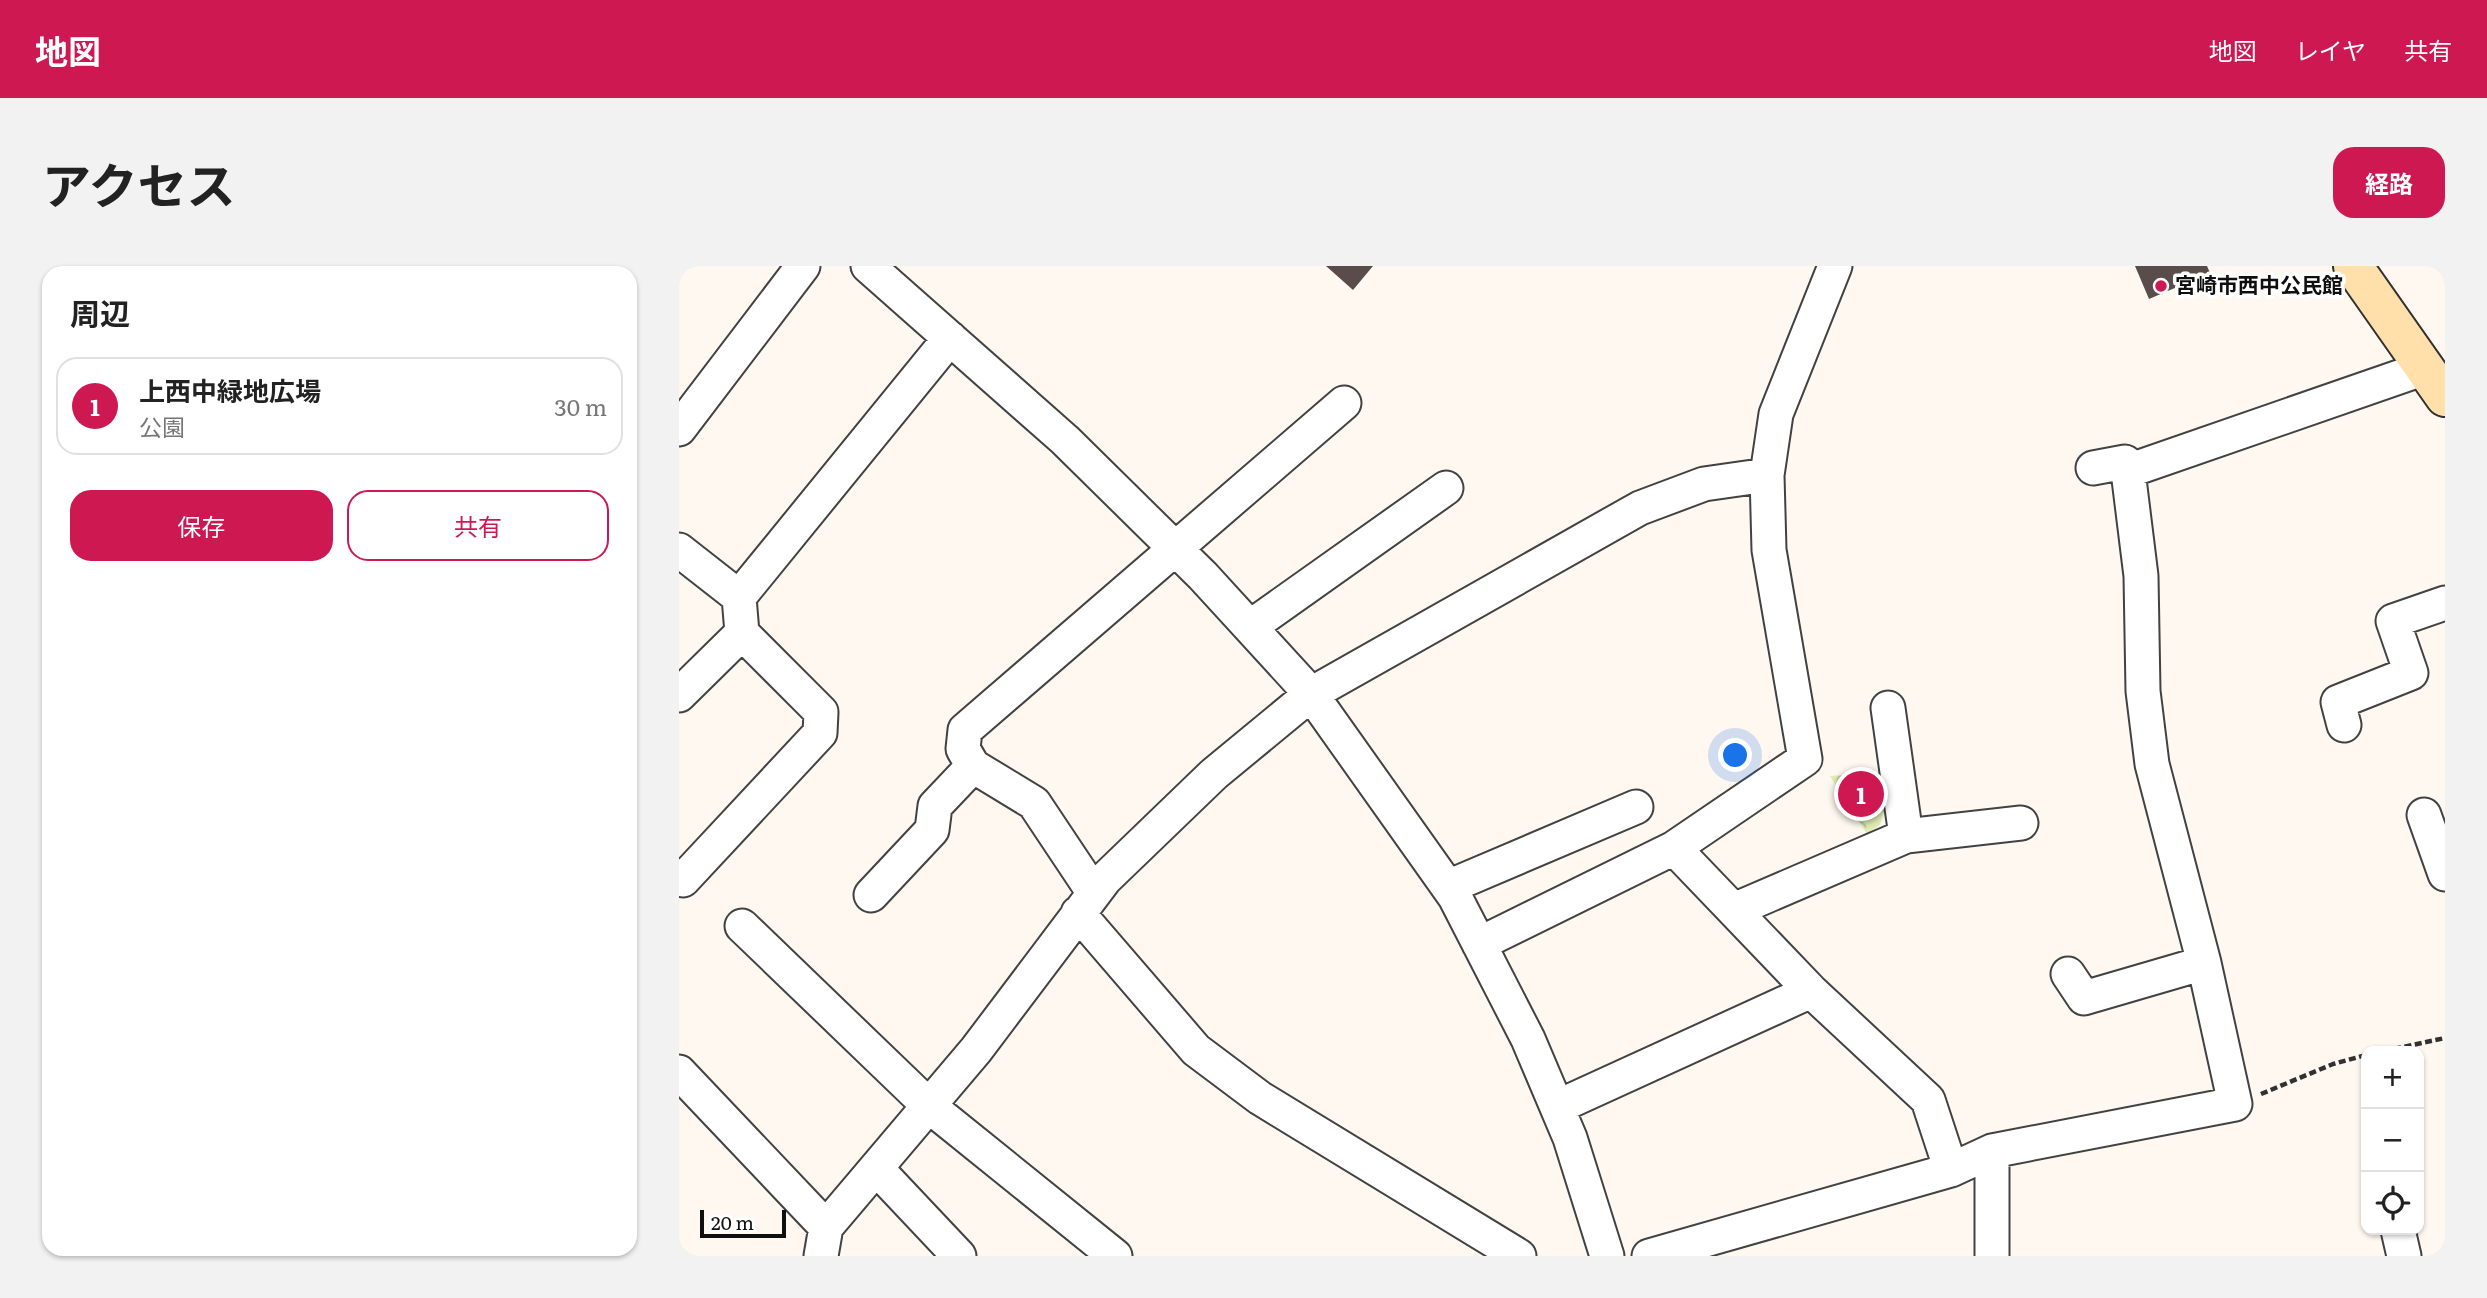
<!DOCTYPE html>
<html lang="ja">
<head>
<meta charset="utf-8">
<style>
	body { margin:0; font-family:Literata,"Noto Sans JP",serif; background:#f2f2f2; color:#222 }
	.controls { position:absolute; right:21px; bottom:21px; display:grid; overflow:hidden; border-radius:14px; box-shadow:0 2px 5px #0004 }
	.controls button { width:63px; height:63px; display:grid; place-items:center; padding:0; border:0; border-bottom:2px solid #e0e0e0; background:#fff; color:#222; font:35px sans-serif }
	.scale { position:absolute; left:21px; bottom:18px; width:86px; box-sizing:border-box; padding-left:7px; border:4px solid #0f0f0f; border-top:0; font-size:19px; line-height:24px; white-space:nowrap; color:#0f0f0f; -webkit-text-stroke:5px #fff; paint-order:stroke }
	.you { position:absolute; left:1057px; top:490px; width:24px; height:24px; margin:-18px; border:5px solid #fff; border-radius:50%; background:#1a73e8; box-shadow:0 0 0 10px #1a73e833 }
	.badge { display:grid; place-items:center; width:46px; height:46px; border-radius:50%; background:#ce1851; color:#fff; font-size:23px; font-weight:700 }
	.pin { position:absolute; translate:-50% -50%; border:4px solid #fff; box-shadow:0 2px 7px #0006 }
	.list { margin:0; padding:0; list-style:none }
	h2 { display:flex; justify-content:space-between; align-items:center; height:91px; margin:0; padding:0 28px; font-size:30px }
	h2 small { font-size:23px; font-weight:400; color:#767676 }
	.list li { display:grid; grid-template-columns:46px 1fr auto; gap:21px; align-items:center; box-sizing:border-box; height:98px; margin:0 14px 14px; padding:0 14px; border:2px solid #e0e0e0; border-radius:21px }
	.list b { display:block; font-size:26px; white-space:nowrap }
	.list p { margin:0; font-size:23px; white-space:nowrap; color:#767676 }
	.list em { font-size:23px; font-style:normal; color:#767676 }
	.actions { display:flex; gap:14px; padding:21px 28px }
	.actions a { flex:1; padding:16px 0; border:2px solid #ce1851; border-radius:21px; text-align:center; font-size:24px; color:#ce1851 }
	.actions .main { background:#ce1851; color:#fff }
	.icon { flex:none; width:38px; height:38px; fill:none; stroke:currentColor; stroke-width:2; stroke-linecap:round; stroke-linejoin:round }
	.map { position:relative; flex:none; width:1766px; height:990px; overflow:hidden; border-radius:21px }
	header { display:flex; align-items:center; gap:42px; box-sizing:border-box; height:98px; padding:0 35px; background:#ce1851; color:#fff }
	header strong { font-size:33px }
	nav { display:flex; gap:38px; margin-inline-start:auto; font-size:24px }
	.intro { display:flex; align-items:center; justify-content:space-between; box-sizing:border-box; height:168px; padding:0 42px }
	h1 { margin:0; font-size:49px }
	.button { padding:18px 32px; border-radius:21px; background:#ce1851; color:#fff; font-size:24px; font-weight:700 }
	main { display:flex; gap:42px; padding:0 42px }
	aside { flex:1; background:#fff; border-radius:21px; box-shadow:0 2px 5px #0004 }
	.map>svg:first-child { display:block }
</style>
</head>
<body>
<header>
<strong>地図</strong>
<nav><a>地図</a><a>レイヤ</a><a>共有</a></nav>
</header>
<div class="intro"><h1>アクセス</h1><a class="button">経路</a></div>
<main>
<aside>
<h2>周辺<small></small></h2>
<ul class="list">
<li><span class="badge">1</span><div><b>上西中緑地広場</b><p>公園</p></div><em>30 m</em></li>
</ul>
<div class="actions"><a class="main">保存</a><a>共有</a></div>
</aside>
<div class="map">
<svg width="1766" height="990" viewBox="0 0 1766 990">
	<defs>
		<pattern id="park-crowns" width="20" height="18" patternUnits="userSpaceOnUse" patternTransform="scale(1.75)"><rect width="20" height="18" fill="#e2eeb5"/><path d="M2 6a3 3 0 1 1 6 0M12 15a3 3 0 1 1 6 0" fill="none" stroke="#c1cb9a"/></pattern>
	</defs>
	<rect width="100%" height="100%" fill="#fff8f0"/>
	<!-- park -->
	<path fill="url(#park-crowns)" d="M1198 507 1205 546 1201 559 1188 568 1151 510Z"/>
	<!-- building -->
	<path fill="#594c4a" d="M647 0H694L674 24Z
		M1456 0H1528L1531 7 1470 33Z"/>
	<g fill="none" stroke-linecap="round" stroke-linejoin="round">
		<!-- street casing -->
		<g stroke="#424242" stroke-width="37">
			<path id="street" d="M189 0 386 174 524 310 632 428 776 631 849 773 891 872 928 990
				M0 163 124 0
				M1414 202 1446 196 1449 205
				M0 284 60 331 63 367 142 446 141 467 4 614 0 610
				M60 331 271 72
				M571 361 767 222
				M0 429 63 367
				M1209 442 1227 570
				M1665 459 1659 436 1732 407 1714 355 1766 337
				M1745 549 1766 608
				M995 582 1132 725 1249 834 1272 904
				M769 621 957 541
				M415 627 355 537 294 500 284 483 286 464 665 137
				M192 629 253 564 256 540 294 500
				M1055 644 1227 570 1342 557
				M399 647 517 784 581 832 840 990
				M63 660 250 840 436 990
				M800 678 995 582 1126 493 1090 284 1088 209
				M1389 708 1405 732 1525 697
				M0 806 147 961
				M878 841 1132 725
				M1313 885V990
				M197 902 280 990
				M1719 964 1725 990
				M142 990 147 961 297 784 426 613 535 508 632 428 961 242 1025 218 1088 209 1097 148 1156 0
				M970 990 1272 904 1313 885 1556 838 1525 697 1473 498 1464 425 1462 310 1449 205 1746 102"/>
		</g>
		<!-- secondary casing -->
		<g stroke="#313131" stroke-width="42">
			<path id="secondary" d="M1674 0 1766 131"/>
		</g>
		<!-- path -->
		<path stroke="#313131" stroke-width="4.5" stroke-dasharray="7 3.5" stroke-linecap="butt" d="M1705 785 1766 772
			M1582 828 1654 798 1687 789"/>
		<!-- street -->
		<use href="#street" stroke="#fff" stroke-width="33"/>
		<!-- secondary -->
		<use href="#secondary" stroke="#ffe0ab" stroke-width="38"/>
	</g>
	<!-- markers -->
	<circle fill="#ce1851" stroke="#fff" stroke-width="2.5" cx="1482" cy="20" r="7"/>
	<g text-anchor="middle" stroke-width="7" stroke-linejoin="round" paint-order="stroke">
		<!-- poi labels -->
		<g font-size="21" font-weight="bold" fill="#0f0f0f" stroke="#fff" text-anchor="start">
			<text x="1496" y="27">宮崎市西中公民館</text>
		</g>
	</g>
</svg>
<div class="controls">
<button>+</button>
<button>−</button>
<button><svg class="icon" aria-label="locate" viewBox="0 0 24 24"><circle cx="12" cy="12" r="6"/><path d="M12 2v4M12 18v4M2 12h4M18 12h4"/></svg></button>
</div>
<div class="scale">20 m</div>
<div class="you"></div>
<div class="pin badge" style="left:1182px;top:528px">1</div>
</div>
</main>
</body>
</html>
